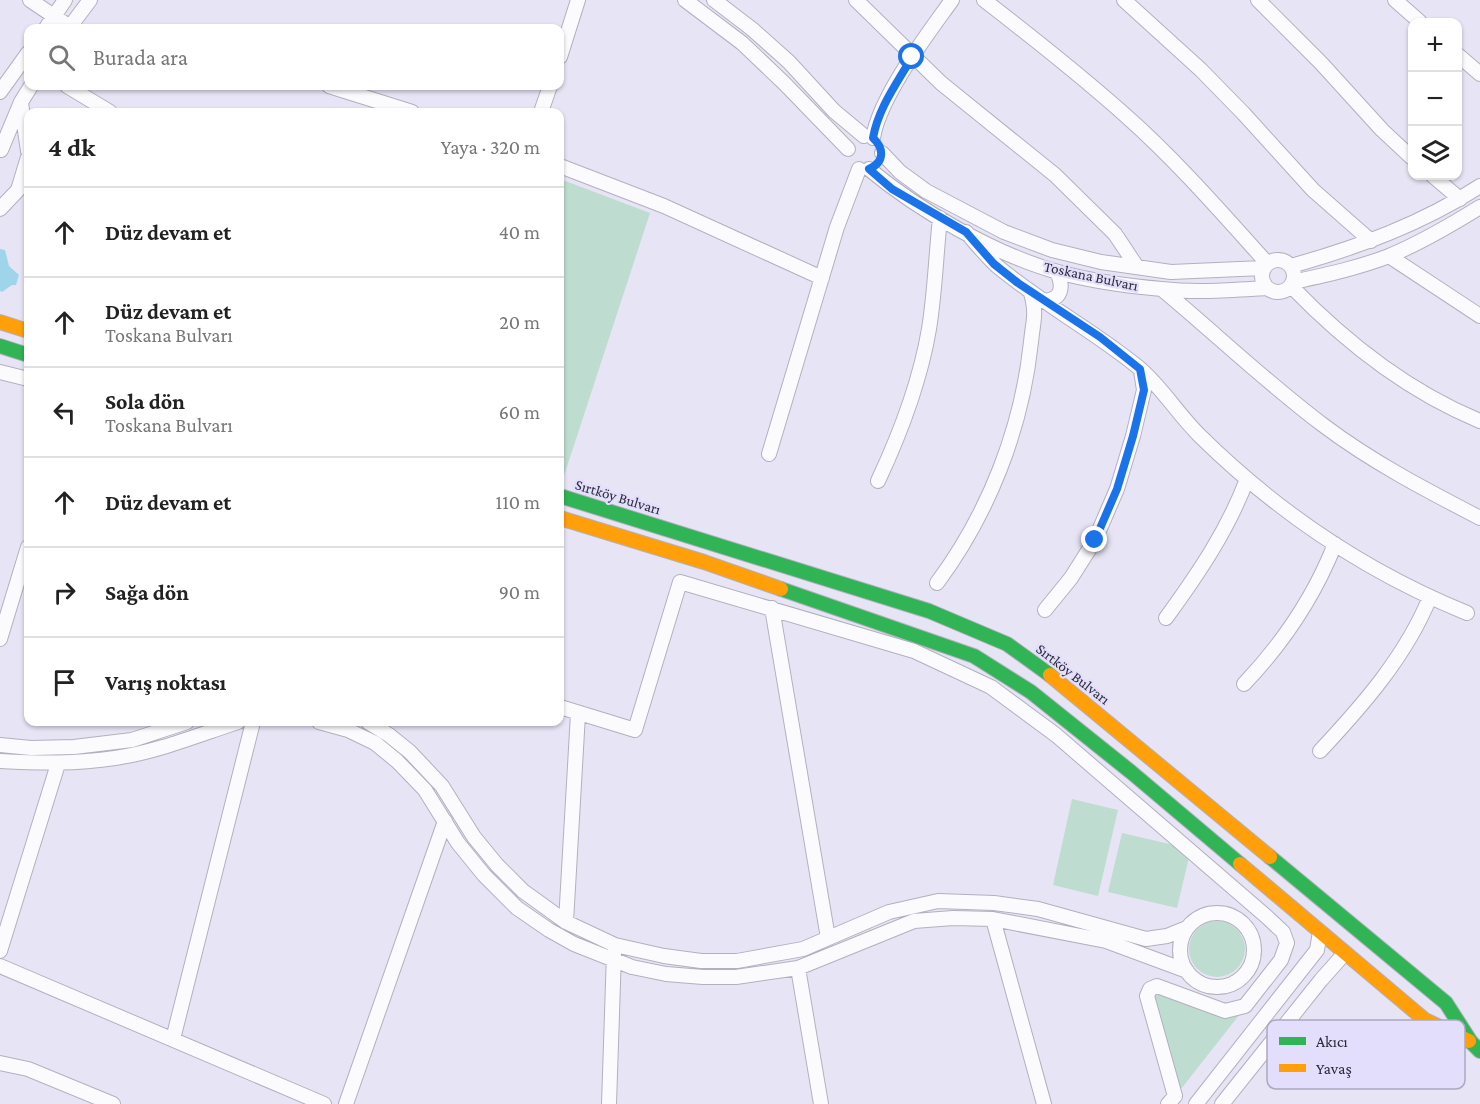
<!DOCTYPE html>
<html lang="tr">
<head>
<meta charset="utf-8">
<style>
	body { margin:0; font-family:"Crimson Pro",serif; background:#f2f2f2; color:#222 }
	.controls { position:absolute; right:18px; top:18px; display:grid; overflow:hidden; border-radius:12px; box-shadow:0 2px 4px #0004 }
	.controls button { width:54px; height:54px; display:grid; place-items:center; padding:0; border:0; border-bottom:2px solid #e0e0e0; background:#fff; color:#222; font:30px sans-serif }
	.stop { position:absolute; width:18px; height:18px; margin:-14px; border:4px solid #1a73e8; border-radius:50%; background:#fff }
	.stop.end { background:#1a73e8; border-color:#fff; box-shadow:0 2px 6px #0008 }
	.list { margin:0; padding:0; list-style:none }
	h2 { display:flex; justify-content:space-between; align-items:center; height:78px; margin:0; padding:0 24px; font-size:26px }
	h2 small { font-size:20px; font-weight:400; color:#767676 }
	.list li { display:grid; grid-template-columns:39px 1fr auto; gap:18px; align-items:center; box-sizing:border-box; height:90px; padding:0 24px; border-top:2px solid #e0e0e0 }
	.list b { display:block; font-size:22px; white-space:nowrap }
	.list p { margin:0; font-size:20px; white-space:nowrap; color:#767676 }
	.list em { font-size:20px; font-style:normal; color:#767676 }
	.icon { flex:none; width:33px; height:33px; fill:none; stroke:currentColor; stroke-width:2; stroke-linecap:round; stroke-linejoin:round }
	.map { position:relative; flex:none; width:1480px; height:1104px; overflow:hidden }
	.search { position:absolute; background:#fff; box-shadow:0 2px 4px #0004; left:24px; top:24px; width:540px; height:66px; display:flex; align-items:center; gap:15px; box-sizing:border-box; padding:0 21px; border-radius:12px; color:#767676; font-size:22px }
	.panel { position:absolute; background:#fff; box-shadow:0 2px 4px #0004; left:24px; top:108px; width:540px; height:618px; border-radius:12px }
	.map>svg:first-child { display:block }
</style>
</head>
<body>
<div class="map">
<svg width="1480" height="1104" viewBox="0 0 1480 1104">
	<rect width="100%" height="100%" fill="#e7e4f5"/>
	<!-- green -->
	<path fill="#bfdcd1" d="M560 179 650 213 562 482 560 481Z
		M1072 799 1118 810 1098 896 1053 885Z
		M1122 833 1191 849 1177 908 1108 892Z
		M1189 949a28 28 0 1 1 56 0a28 28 0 1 1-56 0Z
		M1153 991 1240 1014 1177 1094Z"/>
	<!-- water -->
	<path fill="#9ed5eb" d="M0 249 5 250 9 266 19 275 16 285H12L2 292 0 291Z"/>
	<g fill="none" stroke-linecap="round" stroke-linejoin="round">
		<!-- street casing -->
		<g stroke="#b3b0be" stroke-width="16">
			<path id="street" d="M30 0 70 27
				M685 0 742 43 784 83 848 149
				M714 0 752 29 789 62 834 111 864 136
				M856 0 941 83 1055 175 1115 234 1137 267
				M984 0C1032 37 1080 75 1125 115 1176 160 1222 213 1267 263
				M1124 0 1201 70 1244 114 1313 190 1371 241
				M1258 0 1321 63 1382 130 1412 158
				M1395 0 1420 22
				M46 28 65 0
				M69 28 90 0
				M1458 55 1480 74
				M560 57 578 0
				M67 86 110 112
				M329 86 412 112
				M0 92 28 53
				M21 103 28 151
				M541 112 550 86
				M873 138C880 96 927 35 952 0
				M1 150 21 102 31 86
				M882 153 900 172 926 191 1004 232 1052 250 1101 262 1171 272 1263 268
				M560 166 664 206 822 278
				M869 169C918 210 996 255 1058 272 1091 281 1127 286 1162 289 1196 293 1232 290 1267 288
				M1433 176 1460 199
				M0 209 18 190 28 157
				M966 232C976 243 986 256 997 266 1041 303 1093 330 1138 367 1161 386 1177 413 1199 435 1275 510 1366 572 1467 613
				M1389 256 1480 316
				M1262 276a16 16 0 1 1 32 0a16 16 0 1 1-32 0Z
				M1291 266C1358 247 1422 224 1480 186
				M1293 282C1325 275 1358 268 1389 256 1420 243 1451 225 1480 207
				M1291 286C1346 343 1407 391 1480 421
				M1163 290C1217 335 1267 383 1323 425 1372 462 1426 490 1480 518
				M1043 301C1062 300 1064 287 1057 272
				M0 372 28 379
				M769 454 837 227 859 169
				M878 481C901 432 920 382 929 329 935 292 936 255 940 218
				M937 583C989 513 1022 428 1031 342 1033 321 1037 314 1031 293
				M772 608 828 938
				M1045 610 1071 578 1095 540 1117 489 1133 436 1144 390 1141 371
				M1166 618C1198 574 1228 530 1247 479
				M0 639 28 547
				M1244 684C1283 643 1314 597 1335 544
				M560 707 635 730 680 582 914 651 991 687 1056 735 1267 917 1283 932 1287 943 1281 960 1245 1006 1225 1011 1157 986 1150 989 1147 996 1175 1096 1168 1104
				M319 722 348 730 375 743 397 761 425 790 458 843 484 875 517 908 549 930 574 944 632 967 666 974 703 977H736L798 968 914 921 953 918 993 919 1106 941 1187 971
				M368 722 389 735 410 752 442 786 474 837 497 865 523 891 566 922 615 945 664 956 701 961H737L803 949 889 912 938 901 994 903 1038 909 1146 939 1167 936 1187 928
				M0 745 31 748 74 747 132 740 187 722
				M1320 751C1363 705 1406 656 1430 597
				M0 761C39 763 76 764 115 758 157 752 198 735 238 722
				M1180 950a37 37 0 1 1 74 0a37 37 0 1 1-74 0Z
				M993 919 1044 1104
				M566 922 578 714
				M0 951 58 764
				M0 966 324 1104
				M798 968 821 1104
				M173 1039 253 722
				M0 1063 28 1069 113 1104
				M346 1104 445 821
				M609 1104 614 953
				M1196 1104 1317 950 1320 932
				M1222 1104 1321 980 1345 953"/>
		</g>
		<!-- fast casing -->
		<g stroke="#b3b0be" stroke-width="16">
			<path id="fast" d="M0 346 28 355
				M560 496 929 611 1007 644 1050 675
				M781 589 974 656 1031 692 1131 772 1240 864
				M1270 857 1446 1003 1471 1042 1480 1051"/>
		</g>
		<!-- slow casing -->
		<g stroke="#b3b0be" stroke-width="16">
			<path id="slow" d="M0 322 28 331
				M560 518 704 562 781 589
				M1050 675 1270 857
				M1240 864 1425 1020 1469 1041"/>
		</g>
		<!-- street -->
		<use href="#street" stroke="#fbfbfe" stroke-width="14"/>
		<!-- fast -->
		<use href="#fast" stroke="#30b455" stroke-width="14"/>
		<!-- slow -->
		<use href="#slow" stroke="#ff9f0a" stroke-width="14"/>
	</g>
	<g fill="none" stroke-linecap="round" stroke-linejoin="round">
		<!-- route -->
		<path stroke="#1a73e8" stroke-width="8" d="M912 57C898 82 878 108 873 138 884 148 885 162 869 169L892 189 966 232 994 264 1018 283 1100 337 1140 369 1144 390 1133 436 1117 489 1095 540"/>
	</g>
	<g text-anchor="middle" stroke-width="4.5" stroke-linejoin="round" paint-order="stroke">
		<!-- street labels -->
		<g font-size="15" fill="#2c2a38" stroke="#e2defb">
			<text transform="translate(1091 276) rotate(12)" y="5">Toskana Bulvarı</text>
			<text transform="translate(618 497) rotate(17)" y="5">Sırtköy Bulvarı</text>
			<text transform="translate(1073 674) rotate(38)" y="5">Sırtköy Bulvarı</text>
		</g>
	</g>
	<!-- legend -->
	<rect x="1267" y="1020" width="198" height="69" rx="9" fill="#e2defb" stroke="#aba8c0" stroke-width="1.5"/>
	<rect x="1279" y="1037" width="27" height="8" fill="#30b455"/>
	<rect x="1279" y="1064" width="27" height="8" fill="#ff9f0a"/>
	<g font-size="16" fill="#2c2a38">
		<text x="1316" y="1047">Akıcı</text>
		<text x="1316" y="1074">Yavaş</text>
	</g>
</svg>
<div class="controls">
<button>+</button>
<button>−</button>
<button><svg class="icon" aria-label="layers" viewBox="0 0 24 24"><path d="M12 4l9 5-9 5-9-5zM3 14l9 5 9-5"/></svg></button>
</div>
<div class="stop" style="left:912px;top:57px"></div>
<div class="stop end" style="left:1095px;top:540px"></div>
<div class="search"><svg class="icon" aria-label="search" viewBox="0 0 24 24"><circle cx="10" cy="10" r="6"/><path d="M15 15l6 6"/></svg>Burada ara</div>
<section class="panel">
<h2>4 dk<small>Yaya · 320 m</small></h2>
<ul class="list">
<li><svg class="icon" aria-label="ahead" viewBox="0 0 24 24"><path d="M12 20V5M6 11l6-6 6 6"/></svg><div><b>Düz devam et</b></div><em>40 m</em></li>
<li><svg class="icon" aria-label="ahead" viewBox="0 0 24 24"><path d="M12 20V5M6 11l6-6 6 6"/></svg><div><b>Düz devam et</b><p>Toskana Bulvarı</p></div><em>20 m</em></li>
<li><svg class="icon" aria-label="left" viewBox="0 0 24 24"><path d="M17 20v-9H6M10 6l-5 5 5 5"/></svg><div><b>Sola dön</b><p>Toskana Bulvarı</p></div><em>60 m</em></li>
<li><svg class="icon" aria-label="ahead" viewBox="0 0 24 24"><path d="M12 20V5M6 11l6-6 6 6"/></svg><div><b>Düz devam et</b></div><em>110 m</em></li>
<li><svg class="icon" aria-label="right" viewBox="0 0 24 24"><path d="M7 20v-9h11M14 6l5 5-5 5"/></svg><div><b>Sağa dön</b></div><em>90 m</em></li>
<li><svg class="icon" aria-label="arrive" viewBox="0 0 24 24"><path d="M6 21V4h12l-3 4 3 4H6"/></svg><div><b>Varış noktası</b></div></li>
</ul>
</section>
</div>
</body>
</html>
